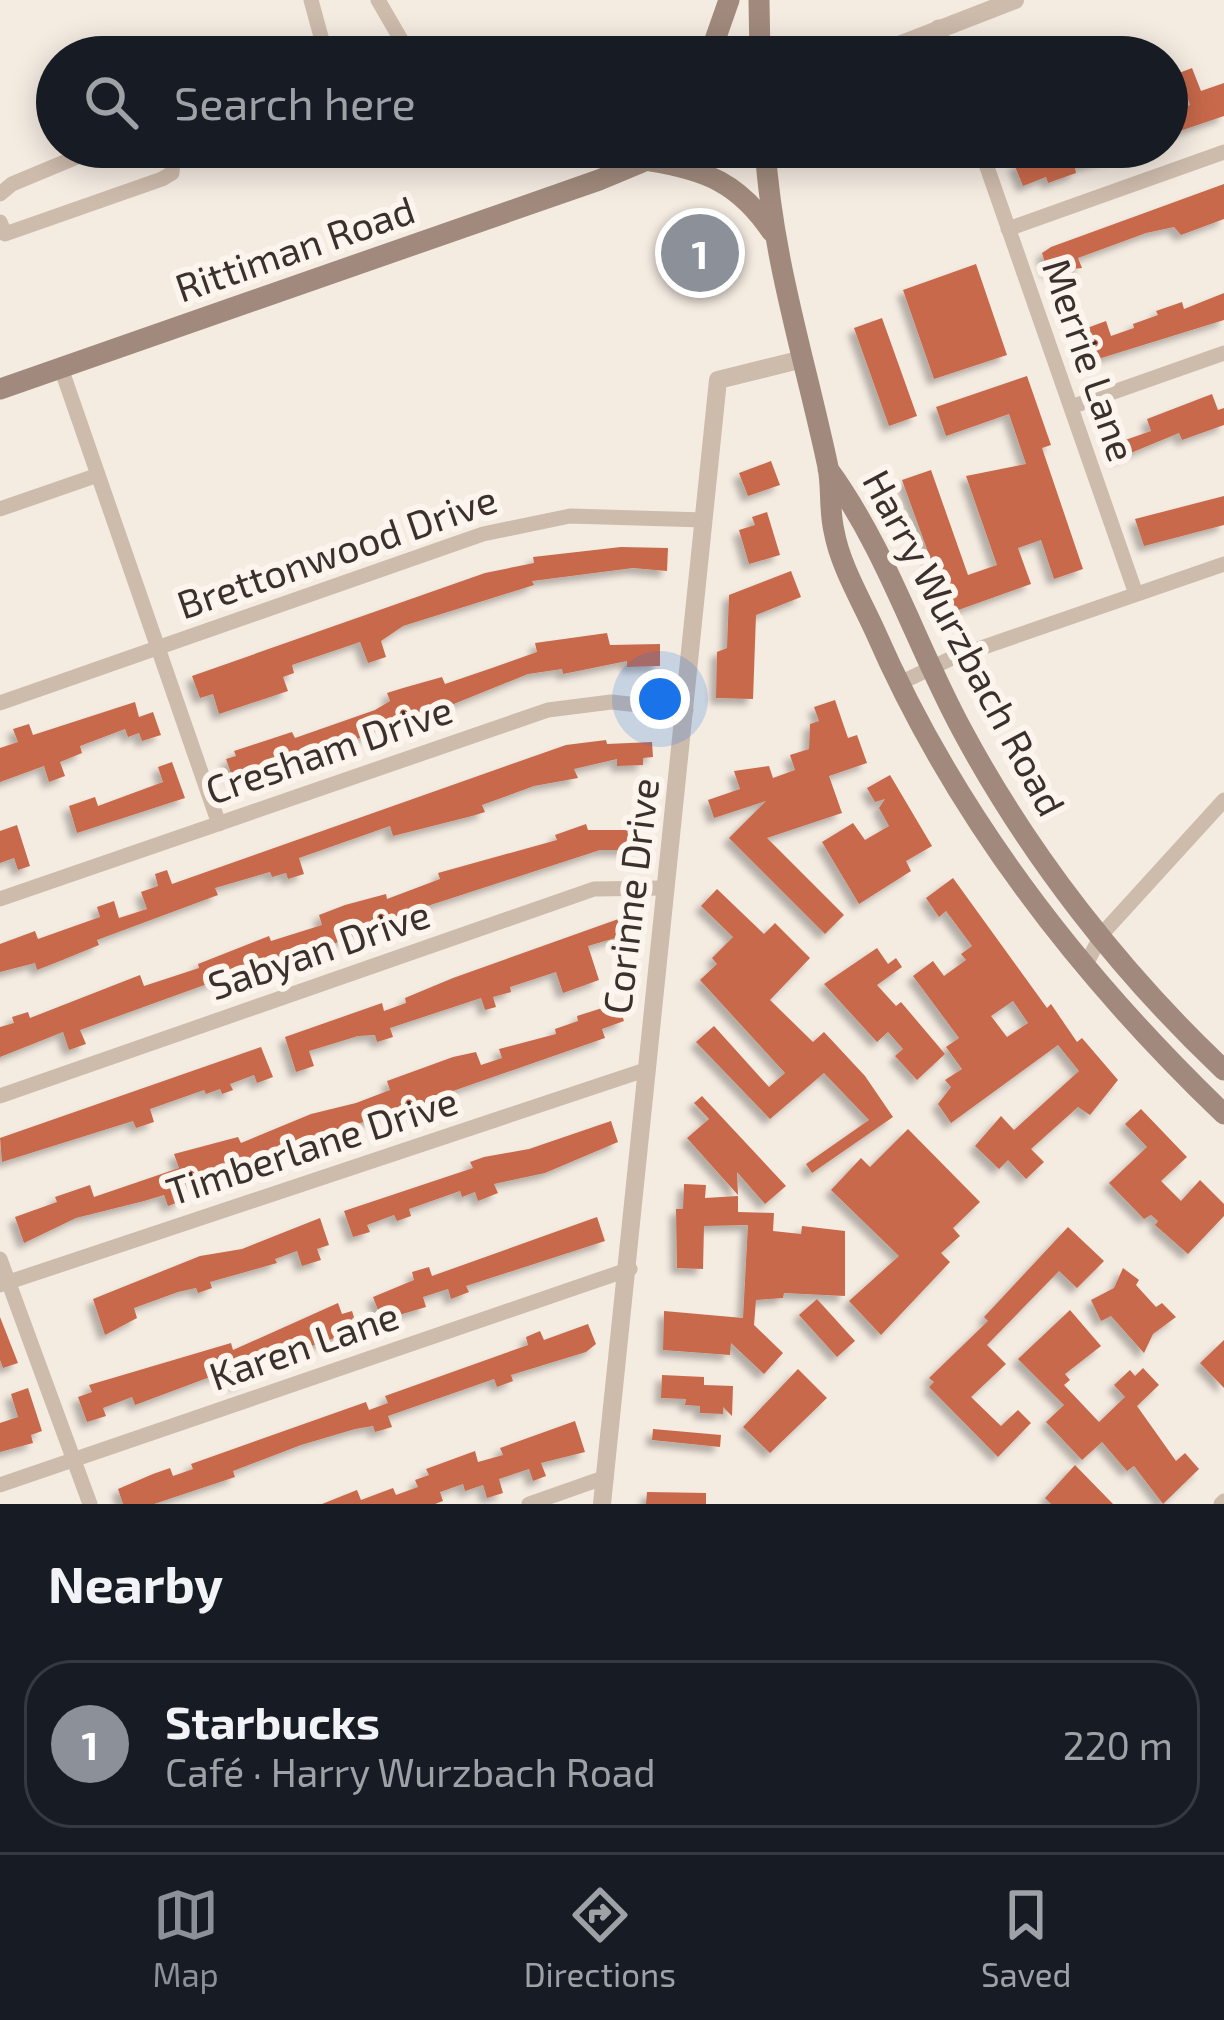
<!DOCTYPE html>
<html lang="en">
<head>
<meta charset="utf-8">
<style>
	body { margin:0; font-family:"Exo 2",sans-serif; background:#242831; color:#f1f3f6 }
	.you { position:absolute; left:660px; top:699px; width:42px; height:42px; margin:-30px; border:9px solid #fff; border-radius:50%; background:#1a73e8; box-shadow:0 0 0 18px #1a73e833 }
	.badge { display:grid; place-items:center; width:78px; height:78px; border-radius:50%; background:#8c9099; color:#fff; font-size:39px; font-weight:700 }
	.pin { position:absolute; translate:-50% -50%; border:6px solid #fff; box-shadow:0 3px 12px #0006 }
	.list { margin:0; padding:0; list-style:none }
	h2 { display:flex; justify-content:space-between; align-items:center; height:156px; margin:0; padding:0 48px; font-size:51px }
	h2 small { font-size:39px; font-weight:400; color:#9ea1a6 }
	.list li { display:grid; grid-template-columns:78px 1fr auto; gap:36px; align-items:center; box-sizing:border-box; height:168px; margin:0 24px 24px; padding:0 24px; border:3px solid #363941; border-radius:48px }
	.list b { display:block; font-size:45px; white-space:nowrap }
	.list p { margin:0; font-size:39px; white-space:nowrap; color:#9ea1a6 }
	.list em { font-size:39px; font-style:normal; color:#9ea1a6 }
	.icon { flex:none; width:66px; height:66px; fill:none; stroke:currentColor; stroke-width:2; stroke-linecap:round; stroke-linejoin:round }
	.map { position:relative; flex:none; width:1224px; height:1504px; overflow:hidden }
	.search { position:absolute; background:#171b24; box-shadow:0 6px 30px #0003; left:36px; right:36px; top:36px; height:132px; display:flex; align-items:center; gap:30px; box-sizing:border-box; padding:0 42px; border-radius:66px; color:#9ea1a6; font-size:45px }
	.sheet { height:348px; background:#171b24 }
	nav { display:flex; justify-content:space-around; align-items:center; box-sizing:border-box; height:168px; border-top:3px solid #363941; background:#171b24; font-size:33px; color:#9ea1a6 }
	nav a { display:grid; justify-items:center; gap:6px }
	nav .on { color:#8c9099 }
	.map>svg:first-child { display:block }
</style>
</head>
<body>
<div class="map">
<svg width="1224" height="1504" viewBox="0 0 1224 1504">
	<defs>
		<filter id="shadow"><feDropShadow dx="-6" dy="6" stdDeviation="3" flood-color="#0004"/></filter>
	</defs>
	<rect width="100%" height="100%" fill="#f4ebe1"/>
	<!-- building -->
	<path fill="#c8694b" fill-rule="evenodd" filter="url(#shadow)" d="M1192 68 1201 91 1224 83V116L1177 132 1170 111 1190 105 1179 73Z
		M1058 147H1143V149L1075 168 1076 173 1048 183 1046 177 1023 186 1014 164Z
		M1224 184V219L1181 235 1174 227 1146 233 1078 258 1082 268 1048 272 1042 253 1051 247Z
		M702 230 711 274 697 276 689 232Z
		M976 264 1007 355 934 379 903 290Z
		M1224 293V320L1098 359 1095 352 1084 356 1080 339 1090 335 1087 328 1106 321 1111 336 1134 328 1133 324 1158 315 1156 311 1182 302 1184 309Z
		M882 318 917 416 889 426 854 328Z
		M1027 376 1051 445 1042 448 1083 569 1054 579 1041 540 1018 548 1031 584 950 613 902 480 931 470 968 575 997 565 966 476 1026 464 1009 414 946 436 936 407Z
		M1212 394 1218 410 1224 408V425L1182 440 1179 433 1116 459 1111 445 1151 431 1147 419Z
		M771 461 780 485 748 496 739 473Z
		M1224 496V525L1144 546 1135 519Z
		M767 512 780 555 749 564 739 530 755 525 752 517Z
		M621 547 668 548 667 571 633 568 532 581 534 585 403 626 381 641 386 657 368 663 360 642 292 665 294 673 283 677 288 691 219 714 213 694 200 698 192 676 485 573 534 563 533 557Z
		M791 571 801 597 756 615 753 699 716 698 717 652 727 648 729 595Z
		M607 633 610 645 660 644V666L627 667V661L563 674 562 669 528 674 414 720 397 725 395 719 373 727 375 733 233 779 226 759 236 756 234 751 292 732 295 738 375 710 390 701 387 693 403 688 442 677 445 684 489 669 537 652 535 643Z
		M835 700 848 738 857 735 867 763 829 776 842 813 767 838 844 915 825 934 729 838 766 801 714 818 708 800 740 789 734 771 769 766 773 778 795 770 790 755 809 749 810 724 819 721 814 707Z
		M135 702 139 717 153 712 161 735 142 741 139 733 128 737 125 729 80 746 82 753 60 762 65 776 49 782 44 766 0 782V748L18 742 13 729 29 724 33 735Z
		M606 740 607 744 652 742 653 757 643 758V765L617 766V759L574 769 578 778 534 786 482 805 485 812 472 816 393 836 390 826 299 858 304 874 288 879 286 873 272 877 270 872 215 888 218 895 97 940 99 945 60 961 37 970 35 963 0 972V944L35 931 38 939 100 917 97 907 114 901 119 918 147 909 141 892 158 886 155 874 167 870 172 884 566 745Z
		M172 762 185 798 77 833 69 806 95 797 98 806 163 782 158 767Z
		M890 775 932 846 906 861 911 871 859 904 822 842 853 823 865 840 889 826 879 808 885 799 875 802 867 788Z
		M586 824 588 830H637V850H600L372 924 330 946 282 957 80 1030 86 1044 69 1050 63 1032 0 1057V1027L14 1023 12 1017 28 1012 30 1018 140 975 144 986 199 968 198 964 269 936 271 941 322 925 319 915 345 905 386 894 387 899 440 879 438 873 557 840 555 835Z
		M17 825 30 866 18 870 14 858 0 863V831Z
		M953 878 1047 1008 1051 1004 1077 1042 1082 1038 1118 1080 1090 1115 1078 1107 1031 1149 1044 1162 1026 1179 1008 1160 999 1169 975 1146 1001 1116 1014 1130 1079 1071 1058 1045 951 1123 938 1104 951 1087 945 1080 962 1069 946 1047 959 1038 913 976 933 961 944 976 966 960 961 954 972 946 946 911 939 917 926 898ZM1013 1001 1028 1023 1007 1037 991 1016Z
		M717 889 764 934 775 923 810 958 770 1000 813 1042 824 1032 865 1076 893 1117 812 1173 806 1164 869 1120 824 1073 770 1119 696 1042 714 1026 769 1087 785 1073 700 980 717 964 712 958 733 937 701 906Z
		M624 917 629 934 588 946 599 980 563 993 556 972 510 987 511 992 493 997 496 1007 485 1010 481 998 390 1028 393 1037 377 1042 375 1035 358 1036 309 1051 314 1066 296 1072 285 1037 382 1003 384 1011 406 1003 405 998 453 978Z
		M877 948 888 964 896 958 902 967 877 985 896 1006 901 1002 945 1054 917 1080 895 1056 903 1049 888 1032 877 1042 824 984Z
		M618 1003 624 1021 602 1029 605 1038 427 1100 433 1116 417 1121 412 1107 354 1125 213 1175 216 1184 205 1188 202 1179 178 1187 182 1201 168 1206 164 1195 144 1201 76 1218 24 1243 15 1217 57 1202 55 1197 90 1185 94 1197 179 1168 174 1154 238 1137 241 1143 311 1114 356 1103 390 1090 387 1081 453 1057 476 1052 481 1065 502 1058 499 1049 556 1034 555 1029 578 1021 577 1016Z
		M261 1047 273 1077 257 1083 254 1075 230 1084 233 1090 222 1094 220 1089 206 1094 204 1090 150 1109 154 1122 136 1128 133 1121 2 1162 0 1138Z
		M702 1096 786 1186 765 1204 737 1172 738 1195 687 1138 709 1119 694 1103Z
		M1141 1109 1187 1157 1161 1181 1181 1201 1200 1180 1224 1204V1216L1188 1254 1155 1225 1158 1221 1151 1215 1144 1219 1109 1183 1147 1147 1125 1124Z
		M611 1121 618 1142 545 1173 494 1184 498 1193 478 1201 475 1192 462 1197 460 1191 409 1209 411 1216 397 1221 394 1215 367 1225 370 1232 353 1237 344 1211 473 1168 470 1162 484 1157 529 1149Z
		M908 1129 980 1202 953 1228 960 1236 941 1253 950 1262 881 1335 849 1301 899 1256 831 1190 861 1158 870 1167Z
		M684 1184 706 1185 705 1198 738 1196V1212L774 1213 773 1231 801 1234 802 1226 845 1231V1296L784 1293 783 1298 756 1300 754 1325 783 1353 764 1374 731 1343 730 1355 663 1350 664 1311 743 1318 748 1225 704 1226 703 1269 677 1268 676 1209H683Z
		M597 1217 605 1241 466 1286 469 1292 451 1299 448 1289 423 1297 426 1307 382 1320 373 1297 414 1280 412 1272 429 1267 432 1276Z
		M320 1218 329 1245 317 1249 321 1260 302 1266 297 1251 275 1259 277 1263 210 1282 212 1288 198 1293 196 1288 178 1292 134 1308 137 1318 105 1335 93 1299 200 1256 242 1249Z
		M1068 1227 1104 1261 1077 1288 1059 1271 987 1345 1006 1364 971 1397 1001 1426 1018 1410 1031 1423 998 1457 929 1387 934 1382 929 1378 988 1321 984 1317Z
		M1123 1268 1139 1280 1136 1285 1156 1307 1162 1303 1176 1317 1153 1334 1144 1353 1111 1316 1101 1321 1091 1300 1114 1288Z
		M817 1299 855 1341 837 1357 799 1315Z
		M338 1303 342 1314 352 1311 358 1330 241 1370 245 1381 233 1385 229 1373 210 1377 135 1405 132 1397 103 1408 106 1416 87 1422 78 1397 92 1392 89 1385 231 1343 233 1350Z
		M1070 1310 1101 1346 1065 1374 1070 1380 1064 1385 1099 1422 1125 1397 1114 1385 1130 1370 1135 1376 1143 1368 1159 1385 1137 1406 1176 1461 1185 1453 1199 1469 1163 1504 1134 1466 1127 1471 1102 1442 1082 1460 1046 1422 1064 1405 1018 1359Z
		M0 1317 18 1363 3 1368 0 1360Z
		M588 1324 596 1344 586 1352 511 1375 513 1381 497 1387 494 1379 388 1416 392 1427 375 1432 373 1426 355 1429 301 1445 233 1471 235 1477 154 1504H123L118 1489 153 1474 170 1468 173 1476 193 1469 191 1464 366 1402 369 1410 388 1403 385 1396 528 1345 526 1337 540 1331 544 1340Z
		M1224 1340V1388L1200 1363Z
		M798 1369 827 1398 770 1453 743 1427Z
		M662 1375 704 1377V1385L733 1386 732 1416 723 1407V1414L700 1413V1406L685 1405 686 1399 661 1398Z
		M28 1388 42 1431 31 1435 33 1443 0 1452V1423L18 1417 11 1394Z
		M575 1421 585 1452 541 1463 546 1476 533 1481 529 1469 499 1479 503 1493 487 1498 483 1485 465 1491 463 1484 440 1492 443 1501 435 1504H322L357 1490 361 1500 393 1488 396 1495 418 1487 415 1480 429 1475 426 1469 475 1451 478 1462 503 1455 500 1448Z
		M653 1429 721 1435 720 1447 652 1440Z
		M1075 1465 1113 1504H1051L1045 1498Z
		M647 1492 706 1493V1504H646Z"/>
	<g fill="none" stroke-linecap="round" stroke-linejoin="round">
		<!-- minor -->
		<path stroke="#cdbbac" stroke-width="15" d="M311 0 323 44 339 57
			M378 0 411 57
			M938 27 949 57
			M980 147 1136 594
			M0 194 12 184 101 147
			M0 222 5 234 162 179 172 173 174 147
			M1008 229 1224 152
			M61 368 219 824
			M1071 407 1224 353
			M0 509 98 475
			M898 684 952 658 1224 564
			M0 703 483 534 570 516 704 520
			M0 899 548 710 611 702 686 710
			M1084 968 1102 934 1224 800
			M0 1096 594 889 663 888
			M0 1259 90 1504
			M0 1285 645 1070
			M0 1485 630 1269
			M529 1504 606 1477
			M1221 1504 1224 1501"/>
		<!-- tertiary -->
		<path stroke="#cdbbac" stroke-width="18" d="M868 57 1015 0
			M602 1504 718 380 799 360"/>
		<!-- secondary -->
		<path stroke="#a18a7d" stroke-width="21" d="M759 0 760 57
			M709 57 729 0
			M765 147C772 258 805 359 828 467 832 488 829 510 834 531 840 565 861 600 875 631 956 817 1079 975 1224 1114
			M650 161C706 170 739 183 772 232
			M0 389 599 180 678 147
			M828 469C887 550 915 643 962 730 1029 855 1121 973 1224 1070"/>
	</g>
	<g text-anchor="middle" stroke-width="12" stroke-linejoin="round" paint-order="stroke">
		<!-- street labels -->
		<g font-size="39" fill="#3b302b" stroke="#fbf5ee">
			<text transform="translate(295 249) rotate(-19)" y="14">Rittiman Road</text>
			<text transform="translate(1089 360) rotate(71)" y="14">Merrie Lane</text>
			<text transform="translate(337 552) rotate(-19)" y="14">Brettonwood Drive</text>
			<text transform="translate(964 643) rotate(62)" y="14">Harry Wurzbach Road</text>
			<text transform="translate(329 750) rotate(-19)" y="14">Cresham Drive</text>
			<text transform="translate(631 896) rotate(-83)" y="14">Corinne Drive</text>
			<text transform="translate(319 950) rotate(-19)" y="14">Sabyan Drive</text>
			<text transform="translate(312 1146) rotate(-18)" y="14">Timberlane Drive</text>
			<text transform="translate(304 1346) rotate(-19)" y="14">Karen Lane</text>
		</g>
	</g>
</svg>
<div class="you"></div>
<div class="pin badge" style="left:700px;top:253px">1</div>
<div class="search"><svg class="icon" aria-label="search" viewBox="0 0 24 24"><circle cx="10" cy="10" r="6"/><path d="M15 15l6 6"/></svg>Search here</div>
</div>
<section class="sheet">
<h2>Nearby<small></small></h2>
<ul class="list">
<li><span class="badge">1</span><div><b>Starbucks</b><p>Café · Harry Wurzbach Road</p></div><em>220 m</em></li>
</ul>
</section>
<nav>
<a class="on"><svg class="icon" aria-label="map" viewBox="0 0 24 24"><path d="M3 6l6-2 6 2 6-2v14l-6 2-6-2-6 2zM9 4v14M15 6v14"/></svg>Map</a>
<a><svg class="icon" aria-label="directions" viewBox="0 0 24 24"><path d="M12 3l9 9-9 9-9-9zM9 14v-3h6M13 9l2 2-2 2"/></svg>Directions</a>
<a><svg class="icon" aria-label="saved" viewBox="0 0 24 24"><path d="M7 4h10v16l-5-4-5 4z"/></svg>Saved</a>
</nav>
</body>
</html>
